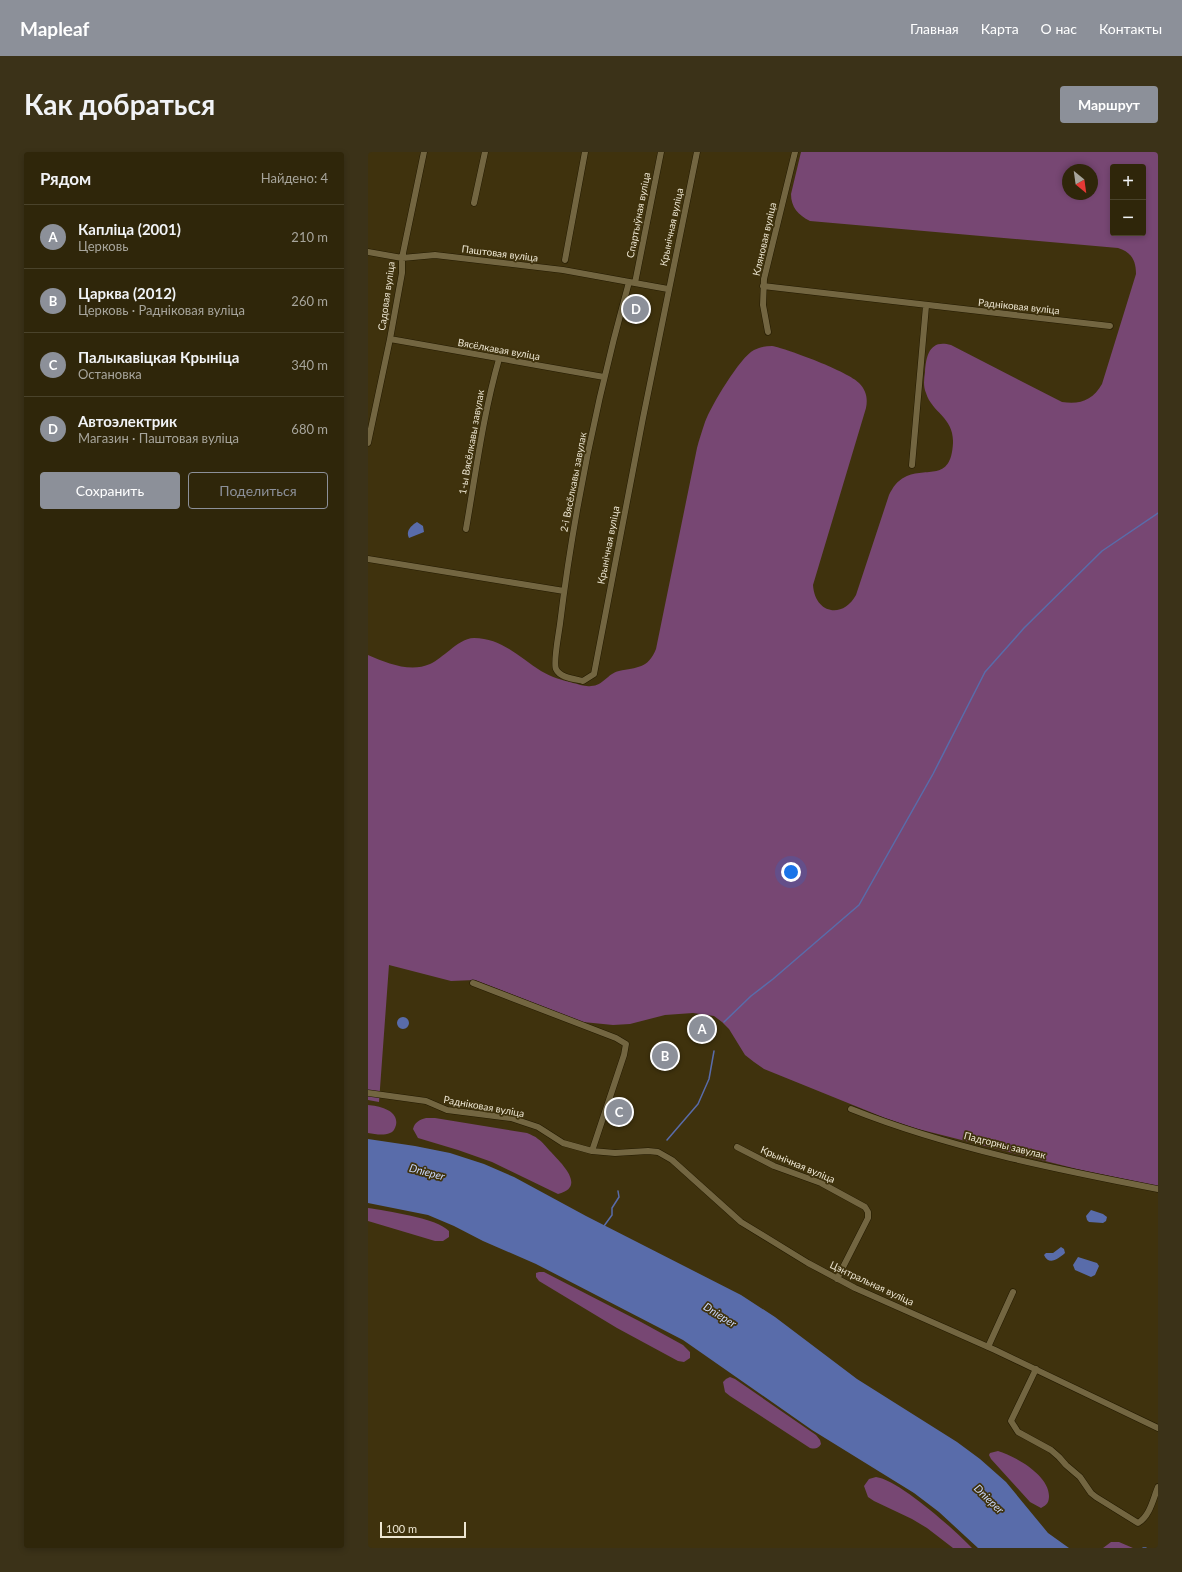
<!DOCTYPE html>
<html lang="ru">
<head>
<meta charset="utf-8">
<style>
	body { margin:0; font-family:Lato,sans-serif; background:#3b3218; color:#f1f3f6 }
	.controls { position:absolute; right:12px; top:12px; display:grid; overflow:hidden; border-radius:4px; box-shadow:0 2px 6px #0003 }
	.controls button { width:36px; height:36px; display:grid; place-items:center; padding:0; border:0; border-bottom:1px solid #4a432b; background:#2f260a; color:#f1f3f6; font:20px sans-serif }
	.compass { position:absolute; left:694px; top:12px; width:36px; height:36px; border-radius:50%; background:#2f260a; box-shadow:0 2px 6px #0003; rotate:151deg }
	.scale { position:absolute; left:12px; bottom:10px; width:86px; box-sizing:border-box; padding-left:4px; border:2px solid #ede6d2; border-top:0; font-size:11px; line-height:14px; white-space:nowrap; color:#ede6d2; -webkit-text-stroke:3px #3f320d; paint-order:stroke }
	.you { position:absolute; left:423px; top:720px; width:14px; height:14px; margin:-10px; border:3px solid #fff; border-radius:50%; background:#1a73e8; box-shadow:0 0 0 6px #1a73e833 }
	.badge { display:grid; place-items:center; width:26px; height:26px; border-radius:50%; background:#8c9099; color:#fff; font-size:13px; font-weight:700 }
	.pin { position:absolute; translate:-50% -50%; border:2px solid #fff; box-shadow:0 1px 4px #0006 }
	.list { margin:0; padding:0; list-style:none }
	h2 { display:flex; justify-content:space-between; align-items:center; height:52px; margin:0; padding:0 16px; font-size:17px }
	h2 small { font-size:13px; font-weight:400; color:#a7a59c }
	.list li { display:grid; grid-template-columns:26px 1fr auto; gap:12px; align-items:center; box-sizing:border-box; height:64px; padding:0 16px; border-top:1px solid #4a432b }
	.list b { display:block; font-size:15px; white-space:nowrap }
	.list p { margin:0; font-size:13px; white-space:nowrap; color:#a7a59c }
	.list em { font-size:13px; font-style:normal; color:#a7a59c }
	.actions { display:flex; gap:8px; padding:12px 16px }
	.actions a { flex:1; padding:9px 0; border:1px solid #8c9099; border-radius:4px; text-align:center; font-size:14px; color:#8c9099 }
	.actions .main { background:#8c9099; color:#fff }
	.map { position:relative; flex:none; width:790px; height:1396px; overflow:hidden; border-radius:4px }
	header { display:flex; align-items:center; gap:24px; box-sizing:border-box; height:56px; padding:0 20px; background:#8c9099; color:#fff }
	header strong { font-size:19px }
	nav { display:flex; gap:22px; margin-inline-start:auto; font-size:14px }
	.intro { display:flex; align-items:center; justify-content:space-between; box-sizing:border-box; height:96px; padding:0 24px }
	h1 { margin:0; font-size:28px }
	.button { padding:10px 18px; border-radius:4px; background:#8c9099; color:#fff; font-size:14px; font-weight:700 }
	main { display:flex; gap:24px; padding:0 24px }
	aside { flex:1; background:#2f260a; border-radius:4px; box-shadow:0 2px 6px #0003 }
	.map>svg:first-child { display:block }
</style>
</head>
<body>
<header>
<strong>Mapleaf</strong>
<nav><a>Главная</a><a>Карта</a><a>О нас</a><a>Контакты</a></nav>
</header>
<div class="intro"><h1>Как добраться</h1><a class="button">Маршрут</a></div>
<main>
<aside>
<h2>Рядом<small>Найдено: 4</small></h2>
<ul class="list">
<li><span class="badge">A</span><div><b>Капліца (2001)</b><p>Церковь</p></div><em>210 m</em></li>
<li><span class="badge">B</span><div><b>Царква (2012)</b><p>Церковь · Радніковая вуліца</p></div><em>260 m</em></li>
<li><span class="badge">C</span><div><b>Палыкавіцкая Крыніца</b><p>Остановка</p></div><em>340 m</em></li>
<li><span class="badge">D</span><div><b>Автоэлектрик</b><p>Магазин · Паштовая вуліца</p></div><em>680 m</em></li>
</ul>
<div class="actions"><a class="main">Сохранить</a><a>Поделиться</a></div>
</aside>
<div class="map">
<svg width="790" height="1396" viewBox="0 0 790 1396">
	<rect width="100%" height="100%" fill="#3f320d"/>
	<!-- green -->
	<path fill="#774773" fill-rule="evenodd" d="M433 0H790V1034L709 1017 550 977 517 966 396 917 386 910 377 903 361 877 354 870 346 864 325 861 297 863 262 872 245 873 215 870 107 828 83 829 21 813 11 950 0 948V503C19 511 42 521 62 512 69 509 75 503 82 498 88 493 97 486 106 486 134 486 152 506 173 519 183 525 194 528 205 531 210 532 217 535 223 534 235 534 240 521 251 519 269 515 280 517 288 497L329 296C331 288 334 279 337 270 343 254 372 205 386 198 392 195 398 194 404 194 420 197 481 220 491 231 498 238 500 246 498 256L445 433C447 462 475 467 488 443L521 343C525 335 529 329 537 325 559 314 583 331 585 291 586 265 564 261 558 241 555 234 556 227 557 220 558 203 562 187 583 193L694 250C712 253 725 248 734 232L768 122C768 108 763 100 750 96L442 69C430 63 423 55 423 42ZM745 15H775V81H745ZM700 18H724V42H700Z
		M0 953C11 954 31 958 28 973 27 977 25 980 22 981 15 984 7 982 0 981Z
		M58 966H67L159 981C163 983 167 984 170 987 175 990 179 996 183 1000 193 1011 219 1035 190 1042L124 1010 90 998 50 986 45 977C47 970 51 968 58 966Z
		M0 1056C18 1059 69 1066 81 1079V1085L75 1089H67L0 1069Z
		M171 1120H176L273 1170 315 1193 322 1200V1206L316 1210 310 1209 249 1176 171 1129 168 1125V1121Z
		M362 1225 367 1227 448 1283 452 1288 453 1292C450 1297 447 1297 442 1296L362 1244 357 1240 355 1230 358 1227Z
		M630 1299C647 1304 681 1323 681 1344 681 1350 679 1353 673 1356L662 1350 623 1307 621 1303 622 1301Z
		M508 1325C531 1328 587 1378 604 1396H585L559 1376 544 1367 506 1349 500 1345 496 1334 501 1327Z
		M743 1390H751L765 1396H735Z"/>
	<!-- water -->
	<path fill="#596caa" d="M49 370 55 374 56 380 41 386C37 379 44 373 49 370Z
		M29 871a6 6 0 1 1 12 0a6 6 0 1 1-12 0Z
		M0 987 47 994 82 1001 116 1012 146 1025 218 1064 373 1143 407 1165 489 1227 589 1290 612 1307 638 1330 680 1381 701 1396H610L571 1360 546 1341 444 1278 315 1188 168 1112 115 1089 86 1074 60 1063 0 1051Z
		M723 1058 735 1062 739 1065 738 1069 735 1071 721 1070 719 1068 718 1064Z
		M693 1095 696 1097 697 1101C690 1107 681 1114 676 1103L678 1101H685Z
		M710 1105 729 1111 731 1114 727 1123 723 1125 707 1118 705 1113Z"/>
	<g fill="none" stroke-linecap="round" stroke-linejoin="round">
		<!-- stream -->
		<path stroke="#596caa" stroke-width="1.5" d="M356 870 383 844 405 827 491 753 565 622 617 520 656 476 734 399 790 361
			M299 988 330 952 341 927 346 899
			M236 1074 244 1063V1056L251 1045 250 1039
			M775 1396H778"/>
		<!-- street casing -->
		<g stroke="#231a01" stroke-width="7">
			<path id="street" d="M106 51 117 0
				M0 100 34 106 67 103 195 118 300 137
				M197 108 217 0
				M261 130C230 242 206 357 192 472 191 480 185 511 188 517 192 526 207 527 215 529L226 522 275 266 329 0
				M267 131 293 0
				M395 134 742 174
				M400 180 395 153 396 127 427 0
				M22 187 236 225
				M0 291 22 187 34 121V106L56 0
				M544 313 558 154
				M98 377C108 320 115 263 131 207
				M0 407 196 439
				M105 831 248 886 258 892 256 903 224 999
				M0 941 58 949 79 958 143 966 170 975 195 991 224 999 247 1001 280 999 290 1000 304 1008 373 1070 440 1111 487 1136 627 1198 790 1276
				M483 957C581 996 687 1017 790 1037
				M369 995 406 1014 453 1031 497 1055 500 1060V1066L469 1127
				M620 1195 645 1140
				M668 1217 643 1269 650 1280 683 1298 691 1305 698 1313 712 1325 723 1341 728 1345 770 1371C782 1364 785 1347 790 1335"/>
		</g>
		<!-- street -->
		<use href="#street" stroke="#736641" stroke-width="6"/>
	</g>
	<g text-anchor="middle" stroke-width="3.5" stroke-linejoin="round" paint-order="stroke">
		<!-- street labels -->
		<g font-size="10" fill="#ede6d2" stroke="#3f320d">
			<text transform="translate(270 63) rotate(-79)" y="4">Спартыўная вуліца</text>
			<text transform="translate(303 75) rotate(-78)" y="4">Крынічная вуліца</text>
			<text transform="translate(396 87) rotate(-77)" y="4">Кляновая вуліца</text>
			<text transform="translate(132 101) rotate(7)" y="4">Паштовая вуліца</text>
			<text transform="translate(18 144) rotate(-82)" y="4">Садовая вуліца</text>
			<text transform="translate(651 154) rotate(6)" y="4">Радніковая вуліца</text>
			<text transform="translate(131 197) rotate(10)" y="4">Вясёлкавая вуліца</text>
			<text transform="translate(103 290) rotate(-80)" y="4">1-ы Вясёлкавы завулак</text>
			<text transform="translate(205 330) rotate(-79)" y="4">2-і Вясёлкавы завулак</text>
			<text transform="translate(240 393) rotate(-79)" y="4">Крынічная вуліца</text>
			<text transform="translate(116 954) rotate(10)" y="4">Радніковая вуліца</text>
			<text transform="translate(637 993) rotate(14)" y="4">Падгорны завулак</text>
			<text transform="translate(430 1012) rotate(23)" y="4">Крынічная вуліца</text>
			<text transform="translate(504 1131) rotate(25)" y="4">Цэнтральная вуліца</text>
		</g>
		<!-- water labels -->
		<g font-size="11" font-style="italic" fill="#c9d6fa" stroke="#3f320d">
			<text transform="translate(59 1020) rotate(15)" y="4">Dnieper</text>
			<text transform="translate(352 1163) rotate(32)" y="4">Dnieper</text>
			<text transform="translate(621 1347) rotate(44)" y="4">Dnieper</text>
		</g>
	</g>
</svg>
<div class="controls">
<button>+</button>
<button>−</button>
</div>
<svg class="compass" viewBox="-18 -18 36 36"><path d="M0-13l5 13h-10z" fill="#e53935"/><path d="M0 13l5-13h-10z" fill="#a7a59c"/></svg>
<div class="scale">100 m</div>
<div class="you"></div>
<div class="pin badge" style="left:334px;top:877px">A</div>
<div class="pin badge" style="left:297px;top:904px">B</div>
<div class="pin badge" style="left:251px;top:960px">C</div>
<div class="pin badge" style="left:268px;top:157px">D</div>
</div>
</main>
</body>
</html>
